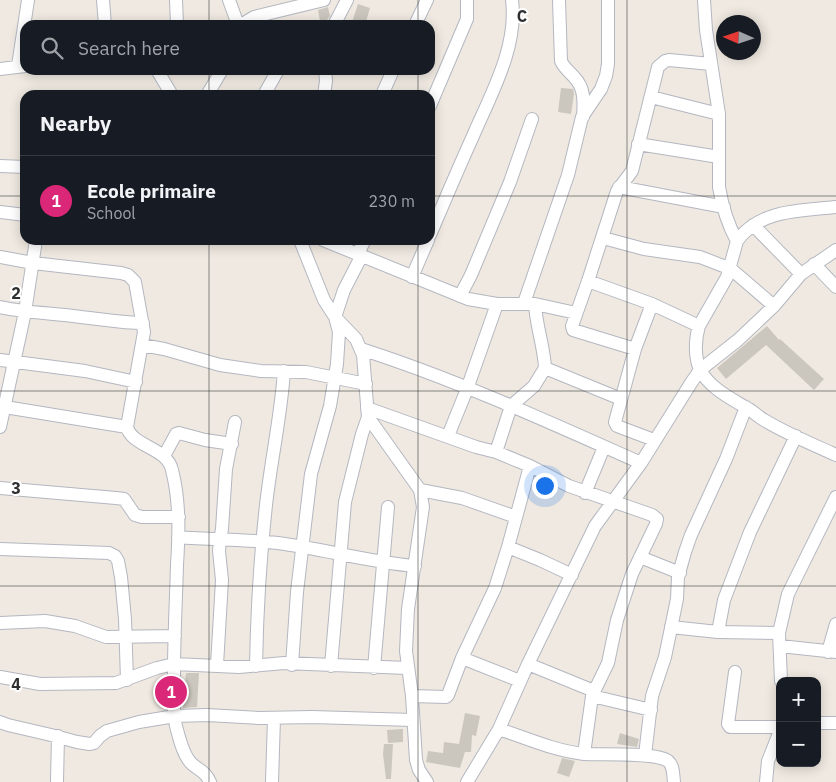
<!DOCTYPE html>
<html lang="en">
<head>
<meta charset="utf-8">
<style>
	body { margin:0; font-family:"IBM Plex Sans",sans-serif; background:#20242c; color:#f1f3f6 }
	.controls { position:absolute; right:15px; bottom:15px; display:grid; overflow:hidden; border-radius:10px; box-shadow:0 2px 12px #0003 }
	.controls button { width:45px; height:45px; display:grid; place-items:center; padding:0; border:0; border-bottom:1px solid #363941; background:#171b24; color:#f1f3f6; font:25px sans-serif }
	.compass { position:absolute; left:716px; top:15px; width:45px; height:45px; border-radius:50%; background:#171b24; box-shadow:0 2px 12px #0003; rotate:273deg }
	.you { position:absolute; left:544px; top:485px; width:18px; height:18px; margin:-12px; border:4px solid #fff; border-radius:50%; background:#1a73e8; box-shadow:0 0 0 8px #1a73e833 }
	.badge { display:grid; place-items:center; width:32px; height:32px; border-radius:50%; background:#db2777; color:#fff; font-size:16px; font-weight:700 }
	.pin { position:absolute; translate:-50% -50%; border:2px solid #fff; box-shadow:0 1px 5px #0006 }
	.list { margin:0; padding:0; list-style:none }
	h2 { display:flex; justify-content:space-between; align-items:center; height:65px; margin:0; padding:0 20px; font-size:21px }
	h2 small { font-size:16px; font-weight:400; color:#9ea1a6 }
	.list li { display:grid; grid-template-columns:32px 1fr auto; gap:15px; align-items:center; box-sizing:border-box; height:90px; padding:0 20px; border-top:1px solid #363941 }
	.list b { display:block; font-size:19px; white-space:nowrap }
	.list p { margin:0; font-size:16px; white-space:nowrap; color:#9ea1a6 }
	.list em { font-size:16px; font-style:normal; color:#9ea1a6 }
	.icon { flex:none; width:28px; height:28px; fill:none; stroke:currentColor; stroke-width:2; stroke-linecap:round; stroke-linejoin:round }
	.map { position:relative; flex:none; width:836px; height:782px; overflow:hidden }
	.search { position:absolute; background:#171b24; box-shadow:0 2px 12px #0003; left:20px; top:20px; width:415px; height:55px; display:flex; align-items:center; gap:12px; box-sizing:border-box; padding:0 18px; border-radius:15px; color:#9ea1a6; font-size:19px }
	.panel { position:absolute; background:#171b24; box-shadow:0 2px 12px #0003; left:20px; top:90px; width:415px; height:155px; border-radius:15px }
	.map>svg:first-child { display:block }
</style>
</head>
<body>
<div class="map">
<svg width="836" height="782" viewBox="0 0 836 782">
	<rect width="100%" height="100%" fill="#efe9e1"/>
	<!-- building -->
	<path fill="#cbc7bf" d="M358 4 370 8 365 25H351Z
		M328 7 330 16 327 20 320 21 318 10Z
		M561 88 573 89 574 94 571 114 558 112Z
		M767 326 779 340 780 339 824 379 814 390 766 345 726 379 717 368Z
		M186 673H199L197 707 183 708Z
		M465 713 480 716 476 736 472 735 471 752H465L460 768 426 762 428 751 443 753 444 742 459 744Z
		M403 729V742L388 743 387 730Z
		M620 733 639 739 637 747 617 744Z
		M384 744H393L391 779H386L383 754Z
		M562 758 575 761 569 777 557 773Z"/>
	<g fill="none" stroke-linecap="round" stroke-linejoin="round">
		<!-- minor casing -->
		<g stroke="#b4b7c1" stroke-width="14">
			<path id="minor" d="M103 0 105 25
				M176 0 177 25
				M229 0 238 25
				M559 0 561 61C564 68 569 71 574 77 585 88 584 102 583 117
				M704 0 706 30 719 114V187C722 205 728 225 737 241L727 277 699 326C695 339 694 359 701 371 710 388 730 398 745 407 752 410 757 416 764 420 787 434 812 444 836 455
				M241 25 254 17 324 0
				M334 25 347 0
				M415 25 427 0
				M18 66 28 0
				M0 69 25 66
				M157 70 172 95
				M207 95 222 70
				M264 95 278 70
				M324 95 326 81 325 70
				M382 95 393 70
				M651 97 719 114
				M430 106 464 26 467 19V0
				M638 144 719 157
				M0 166 25 167
				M619 187 724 207
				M0 212 25 215
				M753 225 801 274
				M430 235C444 202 458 169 473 136 491 94 518 47 512 0
				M603 238 644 249 700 257 731 269 774 306
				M300 240 324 300 335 317 356 339 363 355 368 417 420 490 423 507 408 609 406 651 412 696 416 760 419 770 427 782
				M323 240 468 299 497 304H535L576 313
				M737 241C760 209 801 211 836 207
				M358 253 365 240
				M0 257 33 263 121 273 128 275 135 282 144 332 127 427C132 447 167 447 172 470 180 501 179 534 177 565 176 601 174 637 174 672 174 690 172 709 176 726 179 737 183 756 192 764 200 771 205 771 210 782
				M814 264 836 287
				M412 277 428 240
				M588 281 652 304 699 326
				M460 296 471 275 510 182 532 119
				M524 303 568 175 582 117 601 89 606 76 608 64V0
				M535 304C536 326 544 346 545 368L621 399
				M652 304 635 349 615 422 617 426 654 440
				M0 307C27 313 54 313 81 317 102 319 121 323 143 323
				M142 345 164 349 220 365 261 371 306 372 366 384
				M361 349C457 380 549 422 641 463
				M635 349 573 330 572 326 588 281 617 191 632 171 658 67 665 61 669 60 711 64
				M0 360 85 371 136 382
				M5 407 127 427
				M367 408 476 447 496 452 530 466 569 486 652 515 657 519 656 524 632 574 617 620 608 663 592 696 584 754
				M0 427 25 312 36 240
				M448 436 467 389 497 304
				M496 452 511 406 534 386 545 368
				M164 456 176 434 179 433 205 440 232 444
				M0 488 116 498 124 499 135 515 142 517H179
				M420 490 462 498 516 517
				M585 493 604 447
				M178 537C212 540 245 539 278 543 324 549 369 562 415 566
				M508 547 540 560 572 575
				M0 549 109 553 115 556 118 561 121 577 125 619 127 680
				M640 557 680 573
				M0 623 45 621 75 626 106 637 175 636
				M671 627 718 632 779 633
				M718 632 724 600 750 532 796 436
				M780 646 836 652
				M828 652 836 624
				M462 658 520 681
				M528 664 594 691
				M217 665 222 580 219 551 220 540 222 529 226 469 235 422
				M292 665 297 592 311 474 330 406 337 364 339 332 335 317 344 290 362 255
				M256 666C257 612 260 558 266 505 271 460 281 416 284 371
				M331 666 345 502 362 434 368 417
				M374 668 388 507
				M735 672 728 724 730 727H780
				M0 677 40 684 116 683 157 668 174 664 239 667 284 663 407 668
				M781 681 779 633 788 594 836 497
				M412 696 446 697 448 695 462 658 495 588 508 547 530 466
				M592 696 651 710
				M0 722 8 725 51 735 77 742 90 744 94 743 100 736 107 731 139 722 175 716 207 715 259 718 312 717 413 720
				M817 723H836
				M499 729C526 738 555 751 584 754 601 755 655 752 668 761 674 766 673 775 674 782
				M645 755 652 696 665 657 677 599 678 577 685 552 691 535 726 459 746 407
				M57 782 58 736
				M272 782 274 718
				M467 782 499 729 528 664 595 526 641 463 691 383 700 370 738 340 774 306 801 274 836 250
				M766 782 768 761 780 731"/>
		</g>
		<!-- minor -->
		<use href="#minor" stroke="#fff" stroke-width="12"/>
	</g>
	<!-- grid -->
	<path fill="none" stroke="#2e2e2e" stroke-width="1" stroke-opacity="0.55" d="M209 0V25M418 0V25M627 0V782M209 70V95M418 70V95M0 196H25M430 196H836M209 240V782M418 240V782M0 391H836M0 586H836"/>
	<g font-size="16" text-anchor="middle" font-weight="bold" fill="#2e2e2e" stroke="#fff" stroke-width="4" stroke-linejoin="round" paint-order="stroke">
		<text x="522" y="22">C</text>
		<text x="16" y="299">2</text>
		<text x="16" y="494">3</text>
		<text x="16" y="690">4</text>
	</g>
</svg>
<div class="controls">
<button>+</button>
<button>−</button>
</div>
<svg class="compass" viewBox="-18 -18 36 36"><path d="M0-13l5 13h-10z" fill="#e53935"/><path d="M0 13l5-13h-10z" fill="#9ea1a6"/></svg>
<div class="you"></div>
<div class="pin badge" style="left:171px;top:692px">1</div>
<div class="search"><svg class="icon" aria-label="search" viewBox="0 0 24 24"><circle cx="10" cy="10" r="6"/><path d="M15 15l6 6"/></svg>Search here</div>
<section class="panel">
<h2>Nearby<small></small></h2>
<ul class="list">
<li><span class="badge">1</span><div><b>Ecole primaire</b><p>School</p></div><em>230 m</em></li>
</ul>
</section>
</div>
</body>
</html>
